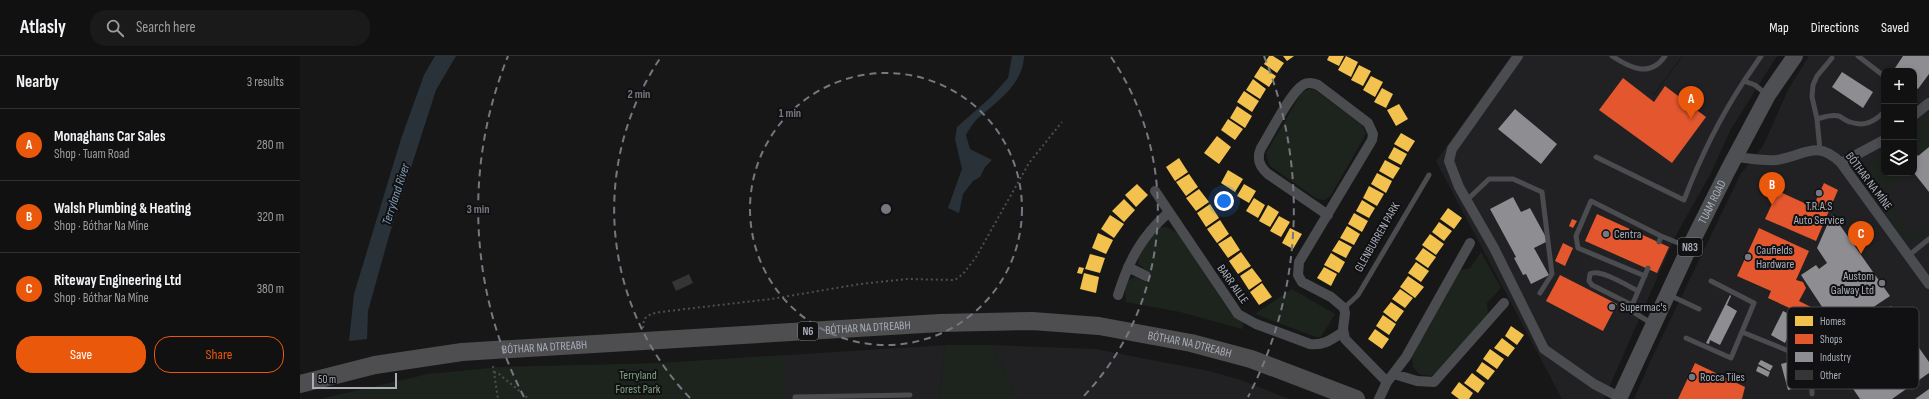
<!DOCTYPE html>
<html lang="en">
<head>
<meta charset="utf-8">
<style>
	body { margin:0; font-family:"Sofia Sans Condensed",sans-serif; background:#1a1a1a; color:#f1f3f6 }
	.controls { position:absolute; right:12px; top:12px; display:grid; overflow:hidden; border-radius:8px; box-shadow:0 2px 6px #0003 }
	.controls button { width:36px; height:36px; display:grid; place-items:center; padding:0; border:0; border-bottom:1px solid #303131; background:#111; color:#f1f3f6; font:20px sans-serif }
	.scale { position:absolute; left:12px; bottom:10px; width:85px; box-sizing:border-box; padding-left:4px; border:2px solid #a8adb8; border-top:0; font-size:11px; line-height:14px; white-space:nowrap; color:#a8adb8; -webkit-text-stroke:3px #111113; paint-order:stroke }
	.you { position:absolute; left:924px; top:145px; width:14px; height:14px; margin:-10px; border:3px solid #fff; border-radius:50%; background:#1a73e8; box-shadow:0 0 0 6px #1a73e833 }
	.badge { display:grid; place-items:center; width:26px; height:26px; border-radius:50%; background:#ea580c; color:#fff; font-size:13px; font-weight:700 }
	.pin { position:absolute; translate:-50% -33px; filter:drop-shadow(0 1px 2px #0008) }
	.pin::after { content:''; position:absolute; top:21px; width:14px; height:12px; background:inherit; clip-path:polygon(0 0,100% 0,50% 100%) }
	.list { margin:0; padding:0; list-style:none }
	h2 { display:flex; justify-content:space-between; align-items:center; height:52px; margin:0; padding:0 16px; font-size:17px }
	h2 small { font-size:13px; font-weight:400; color:#9c9d9f }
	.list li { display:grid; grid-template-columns:26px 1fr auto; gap:12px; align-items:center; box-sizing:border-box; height:72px; padding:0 16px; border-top:1px solid #303131 }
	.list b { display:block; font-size:15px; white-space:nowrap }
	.list p { margin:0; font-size:13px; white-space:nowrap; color:#9c9d9f }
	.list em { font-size:13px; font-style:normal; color:#9c9d9f }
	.actions { display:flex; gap:8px; padding:12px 16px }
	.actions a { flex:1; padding:9px 0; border:1px solid #ea580c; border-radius:16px; text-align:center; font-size:14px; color:#ea580c }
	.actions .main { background:#ea580c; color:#fff }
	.icon { flex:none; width:22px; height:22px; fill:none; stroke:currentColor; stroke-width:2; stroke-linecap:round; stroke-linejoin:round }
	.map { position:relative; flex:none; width:1629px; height:343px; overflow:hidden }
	header { display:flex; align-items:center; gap:24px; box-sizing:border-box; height:56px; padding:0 20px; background:#111; border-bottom:1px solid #303131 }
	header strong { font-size:19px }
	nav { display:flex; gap:22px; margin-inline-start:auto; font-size:14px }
	.search { width:280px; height:36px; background:#1a1a1a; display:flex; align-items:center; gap:10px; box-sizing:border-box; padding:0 14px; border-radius:16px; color:#9c9d9f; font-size:15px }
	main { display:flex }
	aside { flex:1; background:#111 }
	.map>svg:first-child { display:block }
</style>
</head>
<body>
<header>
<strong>Atlasly</strong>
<div class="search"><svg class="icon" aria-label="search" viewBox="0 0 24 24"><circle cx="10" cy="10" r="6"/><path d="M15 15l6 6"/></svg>Search here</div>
<nav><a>Map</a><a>Directions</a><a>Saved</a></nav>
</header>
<main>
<aside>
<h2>Nearby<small>3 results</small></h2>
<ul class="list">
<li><span class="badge">A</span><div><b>Monaghans Car Sales</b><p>Shop · Tuam Road</p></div><em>280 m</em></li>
<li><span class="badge">B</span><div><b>Walsh Plumbing &amp; Heating</b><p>Shop · Bóthar Na Míne</p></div><em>320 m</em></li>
<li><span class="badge">C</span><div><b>Riteway Engineering Ltd</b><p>Shop · Bóthar Na Míne</p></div><em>380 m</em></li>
</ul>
<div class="actions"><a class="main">Save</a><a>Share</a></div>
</aside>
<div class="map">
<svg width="1629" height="343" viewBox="0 0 1629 343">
	<rect width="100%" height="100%" fill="#171717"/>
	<!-- built -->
	<path fill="#212123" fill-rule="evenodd" d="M1211 0H1382L1354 38 1345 33 1354 39 1383 0H1477L1431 73 1411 117 1375 181 1304 343H1262L1136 105Z
		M1509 0H1629V343H1334L1350 306 1440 119 1463 90 1489 32ZM1584 15H1614V117H1584Z
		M645 289 640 343H371L362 307Z
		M692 289 795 293 909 315 941 324 989 343H717Z"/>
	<!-- green -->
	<path fill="#1d241e" d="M1009 33 1015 34 1062 69 1066 78 1031 139 1025 144 1017 143 969 109 966 97 1002 36Z
		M1629 57V91L1621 97 1614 90V70Z
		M1584 95V117H1604L1579 137 1613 179 1628 167 1629 175 1618 183 1605 182 1562 127 1568 108Z
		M866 171 878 177 930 256 944 266 942 273 880 256 826 246 825 231 828 224 835 221 847 226 851 218 838 208 839 197 858 172Z
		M1181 196 1201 232 1187 247 1188 257 1139 315 1131 320 1119 318 1113 311 1112 300 1161 214 1170 212Z
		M992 233 1035 258 1021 281H1016L955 258Z
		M645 289H692L717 343H640Z
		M483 299 485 343H20L128 318 200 311 362 307Z"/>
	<!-- water -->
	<path fill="#2a3239" d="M135 0H156L136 34 89 180 68 255 67 283 49 285 54 238 101 83 124 19Z
		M712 0H724C723 29 696 46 677 63 672 68 669 74 666 79L670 93 692 104 685 111 680 121 673 125 663 138 659 157 648 152 662 113 655 83 657 71 691 41 708 22Z"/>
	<!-- homes -->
	<path fill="#f2c14e" d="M969 0H973L984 7 977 17 964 8Z
		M983 0H994L987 5Z
		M1029 0H1044L1039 10 1027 4Z
		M1046 0 1058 6 1051 21 1038 14Z
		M1059 9 1071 15 1063 30 1051 24Z
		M961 10 976 20 969 31 954 21Z
		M1071 20 1083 26 1075 41 1063 34Z
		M953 23 966 33 960 43 946 34Z
		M1082 32 1093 38 1086 52 1074 46Z
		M944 35 959 45 952 56 937 46Z
		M1099 48 1108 63 1096 70 1087 54Z
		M937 50 952 60 945 72 930 62Z
		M928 63 943 73 935 84 921 74Z
		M1101 77 1115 85 1108 96 1094 88Z
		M917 80 931 91 919 108 904 97Z
		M1094 91 1107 98 1101 109 1088 102Z
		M879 102 888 116 875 125 866 111Z
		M1085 104 1100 112 1093 123 1079 115Z
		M928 114 943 123 935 136 921 127Z
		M1077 117 1092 125 1086 137 1071 128Z
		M889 118 898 131 886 140 876 126Z
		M837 128 848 139 836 151 825 139Z
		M944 128 956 135 949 147 937 140Z
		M1069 130 1084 138 1077 150 1063 142Z
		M899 133 909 146 896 155 886 142Z
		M954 142 965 149 958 162 946 155Z
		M824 143 835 154 824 166 812 155Z
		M1062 144 1075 152 1069 162 1056 155Z
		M910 148 919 162 906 171 897 157Z
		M968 149 979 156 970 171 959 165Z
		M1148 152 1162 162 1154 173 1140 163Z
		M1054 157 1068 165 1062 176 1048 168Z
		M810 159 824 168 814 182 801 173Z
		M979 160 990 166 981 181 970 175Z
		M920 164 929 178 917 187 907 173Z
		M1139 166 1152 175 1144 185 1132 176Z
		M1047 170 1060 178 1054 189 1040 182Z
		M990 172 1002 178 993 193 982 187Z
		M798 177 813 184 806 198 792 192Z
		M1130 178 1144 188 1136 199 1122 189Z
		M931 180 940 194 928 202 918 188Z
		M1039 184 1052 191 1046 202 1032 195Z
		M1123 192 1136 201 1128 212 1115 203Z
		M941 196 951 210 938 218 929 205Z
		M1031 197 1045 206 1039 217 1024 209Z
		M790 198 805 202 800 217 785 213Z
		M1116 206 1129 215 1121 226 1108 217Z
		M779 211 784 212 782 218 777 217Z
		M1024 211 1037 218 1031 230 1017 222Z
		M952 212 962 225 949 234 940 220Z
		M784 217 799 221 796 237 780 233Z
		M1108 220 1124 231 1115 242 1100 231Z
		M962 227 972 241 959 249 950 236Z
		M1100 233 1113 242 1105 252 1092 243Z
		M1091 246 1104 255 1096 266 1083 256Z
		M1083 259 1096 268 1089 279 1076 270Z
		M1211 270 1224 279 1217 289 1205 280Z
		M1075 273 1089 283 1082 293 1068 283Z
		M1202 282 1215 292 1208 301 1194 292Z
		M1190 293 1204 303 1197 313 1183 303Z
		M1182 306 1195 315 1188 324 1176 315Z
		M1172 317 1185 327 1178 337 1164 327Z
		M1159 326 1173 337 1169 343H1159L1151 337Z"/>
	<!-- shops -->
	<path fill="#e4572e" d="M1323 22 1354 46 1365 30 1406 61 1372 107 1299 54Z
		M1524 127 1538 134 1516 185 1465 163 1478 135 1513 151Z
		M1297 158 1369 191 1357 217 1285 185Z
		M1272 163 1277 165 1273 172 1269 170Z
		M1459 172 1509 195 1496 224 1503 226 1506 232 1499 245 1513 252 1509 261 1468 242 1471 235 1437 220Z
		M1263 187 1273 192 1265 210 1255 205Z
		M1260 219 1317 248 1303 275 1246 245Z
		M1395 307 1445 331 1442 343H1378Z"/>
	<!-- industry -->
	<path fill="#8d8d92" d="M1603 0H1629V18L1618 33 1614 30V15H1593Z
		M1542 16 1573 36 1563 52 1532 31Z
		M1215 53 1257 88 1241 108 1198 73Z
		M1629 91V136L1614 117V95L1618 100Z
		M1213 141 1221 156 1230 152 1248 185 1234 192 1249 219 1231 228 1226 218 1223 219 1214 202 1216 201 1190 153Z
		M1532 158 1590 240 1560 260 1565 268 1591 250 1609 275 1557 311 1534 279 1538 275 1501 219 1516 209 1519 213 1527 207 1517 192Z
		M1430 239 1431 240 1427 249 1437 255 1420 289 1410 284 1409 288 1406 287Z
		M1483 255 1497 262 1485 287 1471 279Z
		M1610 279 1629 306V317L1592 343H1560L1547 324Z
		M1461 304 1473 310 1470 315 1458 308Z
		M1492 305 1500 331 1488 334 1481 308Z
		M1458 310 1470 316 1468 321 1456 315Z
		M1629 333V343H1615Z"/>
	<!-- building -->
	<path fill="#353536" d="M389 218 393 227 376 235 372 226Z"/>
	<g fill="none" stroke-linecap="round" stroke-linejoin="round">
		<!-- path -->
		<path stroke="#4d4e52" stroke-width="2" stroke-dasharray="2 3" stroke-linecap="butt" d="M343 272 344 263 351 258 360 256 471 243 560 228 608 223 655 224 663 218 676 201 729 107 762 66
			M193 310 198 343
			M194 316 199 318 229 343"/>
		<!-- lane -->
		<path stroke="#4b4c50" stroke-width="5" d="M1312 0C1330 12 1350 22 1365 0
			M1558 0 1584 20
			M1444 25 1461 0
			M1517 63C1524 61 1531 58 1539 60 1543 62 1546 65 1550 66 1564 71 1574 66 1584 56
			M1520 94 1517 63 1512 41 1513 29 1517 20 1532 2
			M1296 101 1384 144C1400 102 1419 63 1444 25L1455 29 1466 38
			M1167 144 1189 123H1213L1242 136 1252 218 1240 237
			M1359 186 1361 180 1388 191
			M1608 200 1629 183
			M1348 212 1330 254 1351 267
			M1345 220 1278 192 1276 180 1291 145 1361 180
			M1369 239 1399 253
			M1332 249 1292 229 1289 225 1290 218C1300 212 1328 230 1338 235
			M1044 252 1058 239 1129 119
			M1509 271 1512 338
			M1442 276 1511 304
			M1386 282 1431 302 1454 247 1411 225
			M495 343V341L610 339"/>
		<!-- street -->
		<path stroke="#4b4c50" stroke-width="10" d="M1218 0 1152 93 1149 105 1159 131 1194 192 1244 293 1294 328 1321 342
			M1614 59 1629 47
			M1435 101C1449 102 1462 105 1476 104 1503 101 1516 82 1541 107L1629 228
			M1541 107 1584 84
			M855 135 938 258 956 268 1010 288C1024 290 1032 283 1043 276
			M1028 159 968 118C960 111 956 103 961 92 970 78 990 37 1003 29 1007 26 1013 27 1018 29L1068 67 1073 78 1072 84 999 206 998 219 1002 226 1031 241 1044 252 1045 257 1043 273 1045 283 1087 326
			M828 211 846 220
			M818 239C829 204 841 181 869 156
			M1094 318 1117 325 1134 326 1204 247
			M1079 343 1087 326 1106 301 1170 187"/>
		<!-- primary -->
		<path stroke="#4d4f52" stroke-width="16" id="s1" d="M1319 343 1389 192 1428 114 1468 39 1495 0"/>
		<!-- highway -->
		<path stroke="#4e4e51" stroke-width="18" id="s2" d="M0 328 75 309 162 296 640 267 732 265 799 270 891 287 951 303 1056 343"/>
	</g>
	<!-- distance rings -->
	<g fill="none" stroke="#757880" stroke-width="2" stroke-dasharray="7 5">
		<circle cx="586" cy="153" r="136"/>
		<path d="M390 342A272 272 0 0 1 361 1M811 1A272 272 0 0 1 782 342"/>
		<path d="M224 341A408 408 0 0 1 208 0M964 0A408 408 0 0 1 948 341"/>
	</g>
	<!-- markers -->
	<g fill="#757880" stroke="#111113" stroke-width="1.5">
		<circle cx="1519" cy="137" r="4"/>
		<circle cx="1306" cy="178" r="4"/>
		<circle cx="1448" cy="201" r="4"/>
		<circle cx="1582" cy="227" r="4"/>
		<circle cx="1312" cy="251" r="4"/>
		<circle cx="1392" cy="321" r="4"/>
	</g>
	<g text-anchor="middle" stroke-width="4" stroke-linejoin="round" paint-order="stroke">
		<!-- shield labels -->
		<g fill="#111113" stroke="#7b7e86" stroke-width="1">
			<rect x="1378" y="182" width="24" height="18" rx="3"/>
			<rect x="498" y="266" width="20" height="18" rx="3"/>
		</g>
		<g font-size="11" font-weight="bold" fill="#a8adb8">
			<text x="1390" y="195">N83</text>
			<text x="508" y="279">N6</text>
		</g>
		<!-- street labels -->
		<g font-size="12" fill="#a8adb8" stroke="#111113">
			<text transform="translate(1569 125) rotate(53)" y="4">BÓTHAR NA MÍNE</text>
			<text dy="4" stroke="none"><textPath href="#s1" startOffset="218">TUAM ROAD</textPath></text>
			<text transform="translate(1077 181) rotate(-60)" y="4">GLENBURREN PARK</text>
			<text transform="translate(933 228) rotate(55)" y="4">BARR AILLE</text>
			<text dy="4" stroke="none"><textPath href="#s2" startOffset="572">BÓTHAR NA DTREABH</textPath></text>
			<text dy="4" stroke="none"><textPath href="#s2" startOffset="896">BÓTHAR NA DTREABH</textPath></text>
			<text dy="4" stroke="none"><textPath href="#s2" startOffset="248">BÓTHAR NA DTREABH</textPath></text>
		</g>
		<!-- poi labels -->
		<g font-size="12" fill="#a8adb8" stroke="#111113" text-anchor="start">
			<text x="1519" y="154" text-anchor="middle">T.R.A.S<tspan x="1519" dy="14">Auto Service</tspan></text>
			<text x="1314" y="182">Centra</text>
			<text x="1456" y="198">Caufields<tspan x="1456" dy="14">Hardware</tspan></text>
			<text x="1574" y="224" text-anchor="end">Austom<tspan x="1574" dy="14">Galway Ltd</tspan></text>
			<text x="1320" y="255">Supermac's</text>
			<text x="1400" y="325">Rocca Tiles</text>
		</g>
		<!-- park labels -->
		<g font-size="12" fill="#7fa381" stroke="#111113">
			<text x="338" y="323">Terryland<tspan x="338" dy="14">Forest Park</tspan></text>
		</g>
		<!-- water labels -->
		<g font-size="13" font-style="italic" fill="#7f9bb3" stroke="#111113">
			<text transform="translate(95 138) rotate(-72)" y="5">Terryland River</text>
		</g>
	</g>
	<!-- legend -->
	<rect x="1487" y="251" width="132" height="82" rx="6" fill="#111113" stroke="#3e4045" stroke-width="1"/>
	<rect x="1495" y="260" width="18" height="10" fill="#f2c14e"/>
	<rect x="1495" y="278" width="18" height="10" fill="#e4572e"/>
	<rect x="1495" y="296" width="18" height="10" fill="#8d8d92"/>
	<rect x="1495" y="314" width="18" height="10" fill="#353536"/>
	<g font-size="11" fill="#a8adb8">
		<text x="1520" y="269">Homes</text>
		<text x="1520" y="287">Shops</text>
		<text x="1520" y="305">Industry</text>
		<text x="1520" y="323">Other</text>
	</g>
	<circle cx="586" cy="153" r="6" fill="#757880" stroke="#111113" stroke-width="2"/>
	<g font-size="12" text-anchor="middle" font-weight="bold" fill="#757880" stroke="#111113" stroke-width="4" stroke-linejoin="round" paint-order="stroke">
		<text x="339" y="42">2 min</text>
		<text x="490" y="61">1 min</text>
		<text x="178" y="157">3 min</text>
	</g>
</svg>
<div class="controls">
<button>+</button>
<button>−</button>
<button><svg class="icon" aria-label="layers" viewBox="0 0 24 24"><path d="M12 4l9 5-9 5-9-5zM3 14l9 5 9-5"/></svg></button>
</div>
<div class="scale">50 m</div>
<div class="you"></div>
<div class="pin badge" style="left:1391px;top:63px">A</div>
<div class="pin badge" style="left:1472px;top:149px">B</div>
<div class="pin badge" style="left:1561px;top:198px">C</div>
</div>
</main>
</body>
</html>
